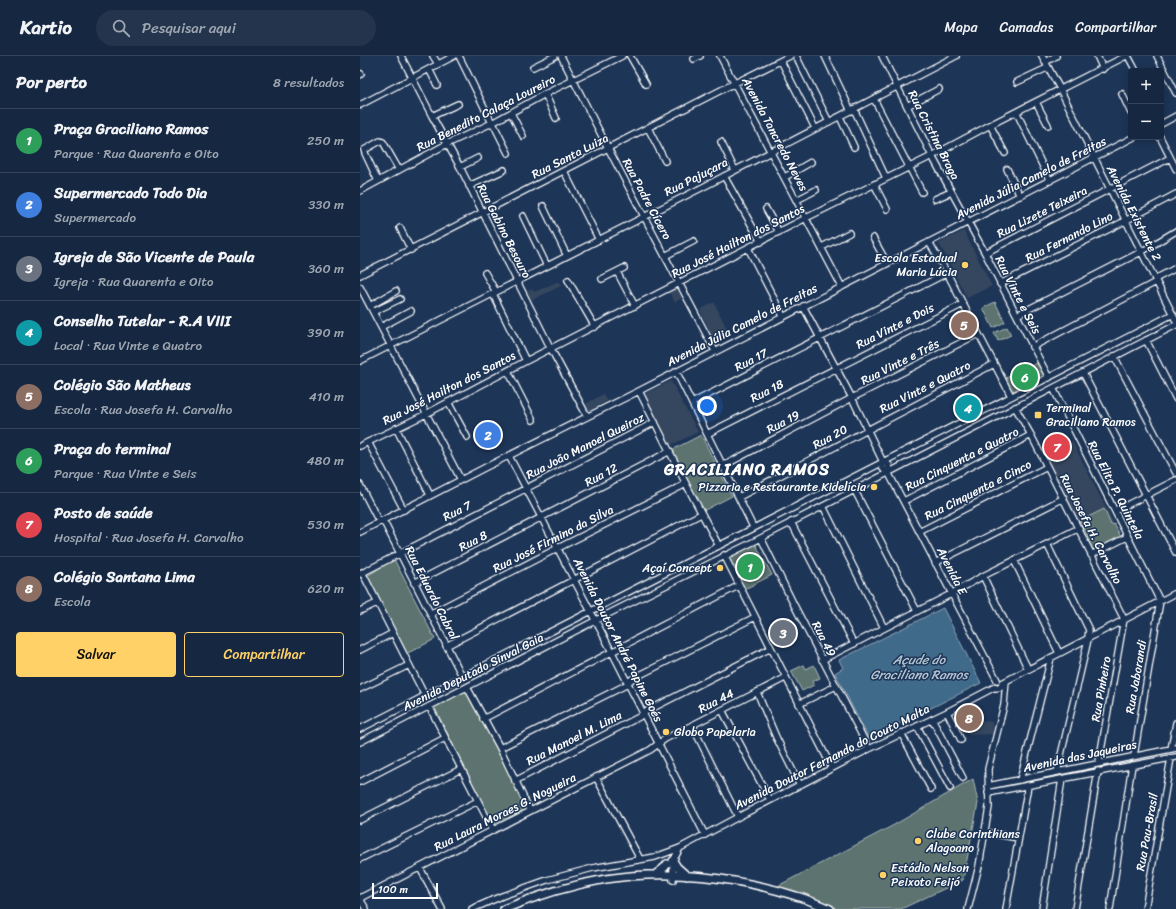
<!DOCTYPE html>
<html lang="pt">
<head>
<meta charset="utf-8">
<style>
	body { margin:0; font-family:Sriracha,sans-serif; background:#23344c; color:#f1f3f6 }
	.controls { position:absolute; right:12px; top:12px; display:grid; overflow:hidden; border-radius:4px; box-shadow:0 2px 10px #0003 }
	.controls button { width:36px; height:36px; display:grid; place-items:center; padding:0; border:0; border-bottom:1px solid #35445a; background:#162841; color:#f1f3f6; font:20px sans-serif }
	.scale { position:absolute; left:12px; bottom:10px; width:66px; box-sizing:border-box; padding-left:4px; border:2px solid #fff; border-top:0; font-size:11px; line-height:14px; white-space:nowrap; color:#fff; -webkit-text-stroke:3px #1d3557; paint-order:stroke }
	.you { position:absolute; left:347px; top:350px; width:14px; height:14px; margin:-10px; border:3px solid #fff; border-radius:50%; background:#1a73e8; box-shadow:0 0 0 6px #1a73e833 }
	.badge { display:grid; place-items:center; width:26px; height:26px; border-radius:50%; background:#ffd166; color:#fff; font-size:13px; font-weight:700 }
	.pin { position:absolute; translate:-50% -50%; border:2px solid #fff; box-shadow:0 1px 4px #0006 }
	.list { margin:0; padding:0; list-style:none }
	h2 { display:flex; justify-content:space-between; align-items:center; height:52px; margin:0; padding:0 16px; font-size:17px }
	h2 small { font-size:13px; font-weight:400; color:#9ea6b1 }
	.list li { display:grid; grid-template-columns:26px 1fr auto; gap:12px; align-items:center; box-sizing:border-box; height:64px; padding:0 16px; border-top:1px solid #35445a }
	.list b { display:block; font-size:15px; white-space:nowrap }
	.list p { margin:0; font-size:13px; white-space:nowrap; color:#9ea6b1 }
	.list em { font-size:13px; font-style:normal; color:#9ea6b1 }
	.actions { display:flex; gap:8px; padding:12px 16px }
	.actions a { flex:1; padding:9px 0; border:1px solid #ffd166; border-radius:4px; text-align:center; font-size:14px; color:#ffd166 }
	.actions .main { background:#ffd166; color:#111 }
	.icon { flex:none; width:22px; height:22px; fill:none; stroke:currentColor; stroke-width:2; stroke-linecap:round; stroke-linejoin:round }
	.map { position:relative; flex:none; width:816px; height:853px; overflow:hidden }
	header { display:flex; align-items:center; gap:24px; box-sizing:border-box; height:56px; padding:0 20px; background:#162841; border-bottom:1px solid #35445a }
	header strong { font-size:19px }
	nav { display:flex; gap:22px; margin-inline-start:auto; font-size:14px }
	.search { width:280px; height:36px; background:#23344c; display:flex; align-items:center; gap:10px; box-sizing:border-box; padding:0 14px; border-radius:22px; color:#9ea6b1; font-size:15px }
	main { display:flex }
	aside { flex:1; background:#162841 }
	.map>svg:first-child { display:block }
</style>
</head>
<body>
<header>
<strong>Kartio</strong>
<div class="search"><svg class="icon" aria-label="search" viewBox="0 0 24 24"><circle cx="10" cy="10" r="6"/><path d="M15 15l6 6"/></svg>Pesquisar aqui</div>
<nav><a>Mapa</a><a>Camadas</a><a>Compartilhar</a></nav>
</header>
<main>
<aside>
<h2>Por perto<small>8 resultados</small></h2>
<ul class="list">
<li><span class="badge" style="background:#2e9e5b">1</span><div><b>Praça Graciliano Ramos</b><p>Parque · Rua Quarenta e Oito</p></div><em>250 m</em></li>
<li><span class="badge" style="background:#3f7fe0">2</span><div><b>Supermercado Todo Dia</b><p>Supermercado</p></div><em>330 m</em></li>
<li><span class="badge" style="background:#6b7280">3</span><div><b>Igreja de São Vicente de Paula</b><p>Igreja · Rua Quarenta e Oito</p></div><em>360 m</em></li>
<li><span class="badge" style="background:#0f9aa8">4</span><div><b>Conselho Tutelar - R.A VIII</b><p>Local · Rua Vinte e Quatro</p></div><em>390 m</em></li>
<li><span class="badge" style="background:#8d6e63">5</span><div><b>Colégio São Matheus</b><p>Escola · Rua Josefa H. Carvalho</p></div><em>410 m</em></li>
<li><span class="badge" style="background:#2e9e5b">6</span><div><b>Praça do terminal</b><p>Parque · Rua Vinte e Seis</p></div><em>480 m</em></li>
<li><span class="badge" style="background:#e0444e">7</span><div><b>Posto de saúde</b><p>Hospital · Rua Josefa H. Carvalho</p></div><em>530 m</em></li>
<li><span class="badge" style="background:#8d6e63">8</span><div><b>Colégio Santana Lima</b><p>Escola</p></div><em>620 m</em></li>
</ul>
<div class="actions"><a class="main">Salvar</a><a>Compartilhar</a></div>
</aside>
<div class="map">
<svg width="816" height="853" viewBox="0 0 816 853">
	<rect width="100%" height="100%" fill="#1d3557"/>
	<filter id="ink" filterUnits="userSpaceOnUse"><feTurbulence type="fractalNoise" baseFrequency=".025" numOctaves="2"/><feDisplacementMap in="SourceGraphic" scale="8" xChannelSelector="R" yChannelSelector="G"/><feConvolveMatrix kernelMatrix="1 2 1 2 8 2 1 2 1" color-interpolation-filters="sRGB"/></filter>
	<g filter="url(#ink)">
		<!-- built -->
		<path fill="#34465f" d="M604 175 632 230 607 242 579 187Z
			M199 225 201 230 172 244 166 235 172 233 174 236Z
			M317 232 322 242 315 246 309 236Z
			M354 246 367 273 352 280 340 254Z
			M606 266 609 272 597 277 594 272Z
			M311 325 338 376 309 390 282 339Z
			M243 338 247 345 229 355 226 348Z
			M712 385 754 468 725 483 682 400Z
			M618 649 617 664 632 666 633 678 608 679 607 675 599 679 596 674 604 669 600 659Z"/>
		<!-- green -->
		<path fill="#5b736f" stroke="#adb9b7" d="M635 246 645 266 633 272 623 252Z
			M647 271 651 279 638 285 634 277Z
			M677 307 684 320 654 335 652 334 646 322 661 314 663 316 665 314V313Z
			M341 379 372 440 341 456 310 395Z
			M744 453 751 469 754 468 761 481 731 495 725 483 728 481 720 465Z
			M395 487 412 519 383 534 368 502Z
			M34 503 75 583 46 598 7 520Z
			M444 609 446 613 454 609 460 622 452 626 454 629 442 635 431 615Z
			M107 634 167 753 132 769 74 650Z
			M613 723 618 747 603 824 541 853H476L451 842 414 832 534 769Z"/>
		<!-- water -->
		<path fill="#416a89" stroke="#8da6b8" d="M583 552 621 627 509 683 475 617 483 612 479 604Z"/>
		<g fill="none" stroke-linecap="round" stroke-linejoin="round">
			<!-- minor casing -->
			<g stroke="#fff" stroke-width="8">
				<path id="minor" d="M41 0 72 60 100 111 191 293 227 360
					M73 0 78 8
					M99 0 132 67
					M201 0 248 92 355 295
					M270 0 286 28
					M360 0 482 231
					M436 0 469 66
					M465 0 491 55
					M522 0 572 100 625 197 689 322
					M682 0 700 33 816 265
					M737 0 743 13
					M768 0 776 15
					M797 0 816 37
					M334 3 340 0
					M421 5 455 72
					M685 6 696 0
					M173 11 195 0
					M69 13 77 29
					M0 19 1 18
					M657 26 687 12
					M185 38 196 62
					M762 38 771 57
					M514 43 562 136
					M676 46 688 69
					M0 49 94 0
					M547 50 579 33
					M494 53 526 122
					M151 57 163 80
					M657 57 690 125
					M72 60 98 48
					M480 61 494 91
					M133 67 148 97
					M801 68 816 60
					M630 69 645 97
					M288 72 305 105
					M800 81 816 113
					M361 86 375 114
					M100 111 118 102
					M647 113 660 140
					M204 115 239 184
					M364 120 401 186
					M425 121 451 106
					M18 125 5 97 4 94 6 93 20 85 23 86 39 114
					M514 128 527 153
					M109 130 144 114
					M0 135 87 88 132 67 185 38 262 0
					M575 143 591 136
					M437 144 456 134
					M183 150 207 200
					M406 153 419 176
					M163 160 187 210
					M40 172 51 194
					M513 182 527 207
					M569 186 587 217 651 340
					M462 191 489 177
					M388 192 423 260
					M625 197 810 102
					M305 200 334 185
					M257 216 275 250
					M125 217 136 236
					M0 219 375 27 430 0
					M242 223 264 212
					M795 223 816 212
					M208 224 235 271
					M640 228 765 165 816 138
					M0 231 101 424
					M133 238 166 305
					M10 250 36 235
					M443 250 492 342 523 406 522 411 525 415 528 416
					M13 256 40 243
					M657 259 781 196 816 175
					M21 271 51 255
					M786 284 816 343
					M672 291 796 226
					M754 300 816 417
					M0 305 347 129 596 0
					M148 315 173 364
					M316 315 393 471
					M723 317 816 497
					M693 332 800 545 774 700
					M279 335 326 428 359 490
					M88 346 107 381
					M332 347 587 217
					M655 351 671 379 764 563 739 706
					M36 372 70 439
					M347 378 603 248
					M8 386 44 454
					M0 390 66 358 166 305 446 162 572 100 630 69 766 0
					M149 400 252 596 345 779
					M523 406 529 409 528 416 637 624
					M363 410 492 342 618 278
					M0 429 17 462 25 468 102 620
					M494 433 557 555
					M379 441 634 308
					M544 445 671 379
					M463 450 524 572
					M755 455 816 424
					M431 466 494 588
					M0 476 126 411 279 335 774 81
					M559 476 687 411
					M401 482 433 547 509 693
					M687 488 729 574 727 588 697 716
					M364 499 472 712
					M731 499 767 481
					M654 504 699 597
					M575 507 704 442
					M2 516 65 640
					M0 518 295 366
					M623 520 668 613
					M54 527 310 395
					M0 555 17 547
					M70 558 198 492 326 428
					M86 590 341 458
					M0 594 33 577
					M462 604 591 538 623 520 719 472
					M107 631 140 692 170 755
					M0 633 49 609
					M397 636 416 681 440 729
					M439 648 476 630
					M69 650 133 774
					M362 654 410 744
					M587 656 601 684
					M123 663 378 530
					M572 663 603 722
					M332 669 378 761
					M557 670 590 732
					M0 673 813 258
					M541 677 571 733
					M0 686 252 556 401 482 816 269
					M140 692 264 630 272 623 395 561
					M811 693 816 667
					M236 721 280 803
					M660 724 691 602
					M155 725 279 661 283 657 411 592
					M0 726 85 682
					M628 730 816 692
					M628 737 816 701
					M0 764 101 713
					M624 776 658 782
					M0 803 118 745
					M60 812 82 853
					M313 824V805L320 792
					M0 842 290 694 305 683 425 622
					M0 843 6 853
					M112 853 142 840 187 824 233 812 295 801 320 792 378 761 509 693 587 656 635 631 636 632 641 631 642 627 816 537
					M608 853 619 810 629 751 628 713 644 649 646 625
					M646 853 668 730
					M682 853 702 723
					M715 853 738 715
					M750 853 772 709
					M785 853 811 702"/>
			</g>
			<!-- major casing -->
			<g stroke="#fff" stroke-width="10">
				<path id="major" d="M313 805 317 811 327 820
					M295 819 305 811 307 808
					M144 853C176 840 211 829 246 823 307 813 377 821 436 840 448 843 459 849 470 853"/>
			</g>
			<!-- minor -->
			<use href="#minor" stroke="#1d3557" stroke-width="5.5"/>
			<!-- major -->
			<use href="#major" stroke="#1d3557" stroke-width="7"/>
		</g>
	</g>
	<!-- markers -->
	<g fill="#ffd166" stroke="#1d3557" stroke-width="1.5">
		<circle cx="605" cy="209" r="4"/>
		<rect x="674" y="355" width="8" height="8" rx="2"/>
		<circle cx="514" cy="431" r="4"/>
		<circle cx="360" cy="512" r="4"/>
		<circle cx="306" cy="676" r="4"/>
		<circle cx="558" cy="785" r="4"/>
		<circle cx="523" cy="819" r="4"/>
	</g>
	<g text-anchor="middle" stroke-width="3" stroke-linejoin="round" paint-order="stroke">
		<!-- street labels -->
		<g font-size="12" fill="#fff" stroke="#1d3557">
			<text transform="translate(126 57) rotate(-27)" y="4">Rua Benedito Calaça Loureiro</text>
			<text transform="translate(415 78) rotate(62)" y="4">Avenida Tancredo Neves</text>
			<text transform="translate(574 79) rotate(63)" y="4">Rua Cristina Braga</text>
			<text transform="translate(210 100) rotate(-27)" y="4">Rua Santa Luiza</text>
			<text transform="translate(336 121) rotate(-27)" y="4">Rua Pajuçara</text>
			<text transform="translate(671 122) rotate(-27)" y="4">Avenida Júlia Camelo de Freitas</text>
			<text transform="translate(287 143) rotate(62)" y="4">Rua Padre Cícero</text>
			<text transform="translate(682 156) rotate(-27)" y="4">Rua Lizete Teixeira</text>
			<text transform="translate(774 157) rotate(63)" y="4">Avenida Existente 2</text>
			<text transform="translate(144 175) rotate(63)" y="4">Rua Gabino Besouro</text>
			<text transform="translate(709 181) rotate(-27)" y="4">Rua Fernando Lino</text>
			<text transform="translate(378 185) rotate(-27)" y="4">Rua José Hailton dos Santos</text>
			<text transform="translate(658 239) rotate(63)" y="4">Rua Vinte e Seis</text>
			<text transform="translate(382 269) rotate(-27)" y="4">Avenida Júlia Camelo de Freitas</text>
			<text transform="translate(535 270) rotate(-27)" y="4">Rua Vinte e Dois</text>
			<text transform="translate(391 304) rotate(-27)" y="4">Rua 17</text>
			<text transform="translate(540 306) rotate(-27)" y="4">Rua Vinte e Três</text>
			<text transform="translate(565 331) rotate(-27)" y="4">Rua Vinte e Quatro</text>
			<text transform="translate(89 332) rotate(-27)" y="4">Rua José Hailton dos Santos</text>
			<text transform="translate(407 335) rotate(-27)" y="4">Rua 18</text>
			<text transform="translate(423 366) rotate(-28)" y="4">Rua 19</text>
			<text transform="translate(470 381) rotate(-28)" y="4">Rua 20</text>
			<text transform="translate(225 390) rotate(-27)" y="4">Rua João Manoel Queiroz</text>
			<text transform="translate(602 403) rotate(-27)" y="4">Rua Cinquenta e Quatro</text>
			<text transform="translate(241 419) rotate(-28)" y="4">Rua 12</text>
			<text transform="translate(618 434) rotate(-27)" y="4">Rua Cinquenta e Cinco</text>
			<text transform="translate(756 434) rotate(63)" y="4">Rua Elita P. Quintela</text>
			<text transform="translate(97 455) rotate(-27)" y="4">Rua 7</text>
			<text transform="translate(731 473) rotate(63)" y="4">Rua Josefa H. Carvalho</text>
			<text transform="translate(193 483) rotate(-27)" y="4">Rua José Firmino da Silva</text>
			<text transform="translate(113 485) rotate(-27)" y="4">Rua 8</text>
			<text transform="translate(592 515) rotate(63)" y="4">Avenida E</text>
			<text transform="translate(72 537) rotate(63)" y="4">Rua Eduardo Cabral</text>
			<text transform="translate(464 583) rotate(63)" y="4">Rua 49</text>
			<text transform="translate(258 584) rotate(63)" y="4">Avenida Doutor André Papine Goés</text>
			<text transform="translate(113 616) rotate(-27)" y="4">Avenida Deputado Sinval Gaia</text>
			<text transform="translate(776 621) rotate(-80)" y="4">Rua Jaborandi</text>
			<text transform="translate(741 633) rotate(-80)" y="4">Rua Pinheiro</text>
			<text transform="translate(356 645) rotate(-27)" y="4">Rua 44</text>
			<text transform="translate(214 682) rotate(-27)" y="4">Rua Manoel M. Lima</text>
			<text transform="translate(720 700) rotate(-12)" y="4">Avenida das Jaqueiras</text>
			<text transform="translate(472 701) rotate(-27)" y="4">Avenida Doutor Fernando do Couto Malta</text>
			<text transform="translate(145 756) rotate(-27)" y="4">Rua Laura Moraes G. Nogueira</text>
			<text transform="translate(787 776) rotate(-80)" y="4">Rua Pau-Brasil</text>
		</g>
		<!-- poi labels -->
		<g font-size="12" fill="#fff" stroke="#1d3557" text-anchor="start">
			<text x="597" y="206" text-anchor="end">Escola Estadual<tspan x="597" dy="14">Maria Lúcia</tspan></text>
			<text x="686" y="356">Terminal<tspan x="686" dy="14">Graciliano Ramos</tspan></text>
			<text x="506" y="435" text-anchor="end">Pizzaria e Restaurante Kidelícia</text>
			<text x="352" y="516" text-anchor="end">Açaí Concept</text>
			<text x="314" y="680">Globo Papelaria</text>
			<text x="566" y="782">Clube Corinthians<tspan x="566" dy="14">Alagoano</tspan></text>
			<text x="531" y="816">Estádio Nelson<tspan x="531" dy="14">Peixoto Feijó</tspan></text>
		</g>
		<!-- water labels -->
		<g font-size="13" font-style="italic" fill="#b3c3d0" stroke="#1d3557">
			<text x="559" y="608">Açude do<tspan x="559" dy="15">Graciliano Ramos</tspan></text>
		</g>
		<!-- district labels -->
		<g font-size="16" font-weight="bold" letter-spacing="1" fill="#fff" stroke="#1d3557">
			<text x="387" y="419">GRACILIANO RAMOS</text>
		</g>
	</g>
</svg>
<div class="controls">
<button>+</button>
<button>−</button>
</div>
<div class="scale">100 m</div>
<div class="you"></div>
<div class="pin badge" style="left:390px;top:511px;background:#2e9e5b">1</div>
<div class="pin badge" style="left:128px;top:379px;background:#3f7fe0">2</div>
<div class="pin badge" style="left:423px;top:577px;background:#6b7280">3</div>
<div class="pin badge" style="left:608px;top:352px;background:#0f9aa8">4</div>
<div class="pin badge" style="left:604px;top:269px;background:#8d6e63">5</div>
<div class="pin badge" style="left:665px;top:321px;background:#2e9e5b">6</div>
<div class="pin badge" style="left:697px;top:391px;background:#e0444e">7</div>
<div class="pin badge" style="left:609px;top:662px;background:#8d6e63">8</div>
</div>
</main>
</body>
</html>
